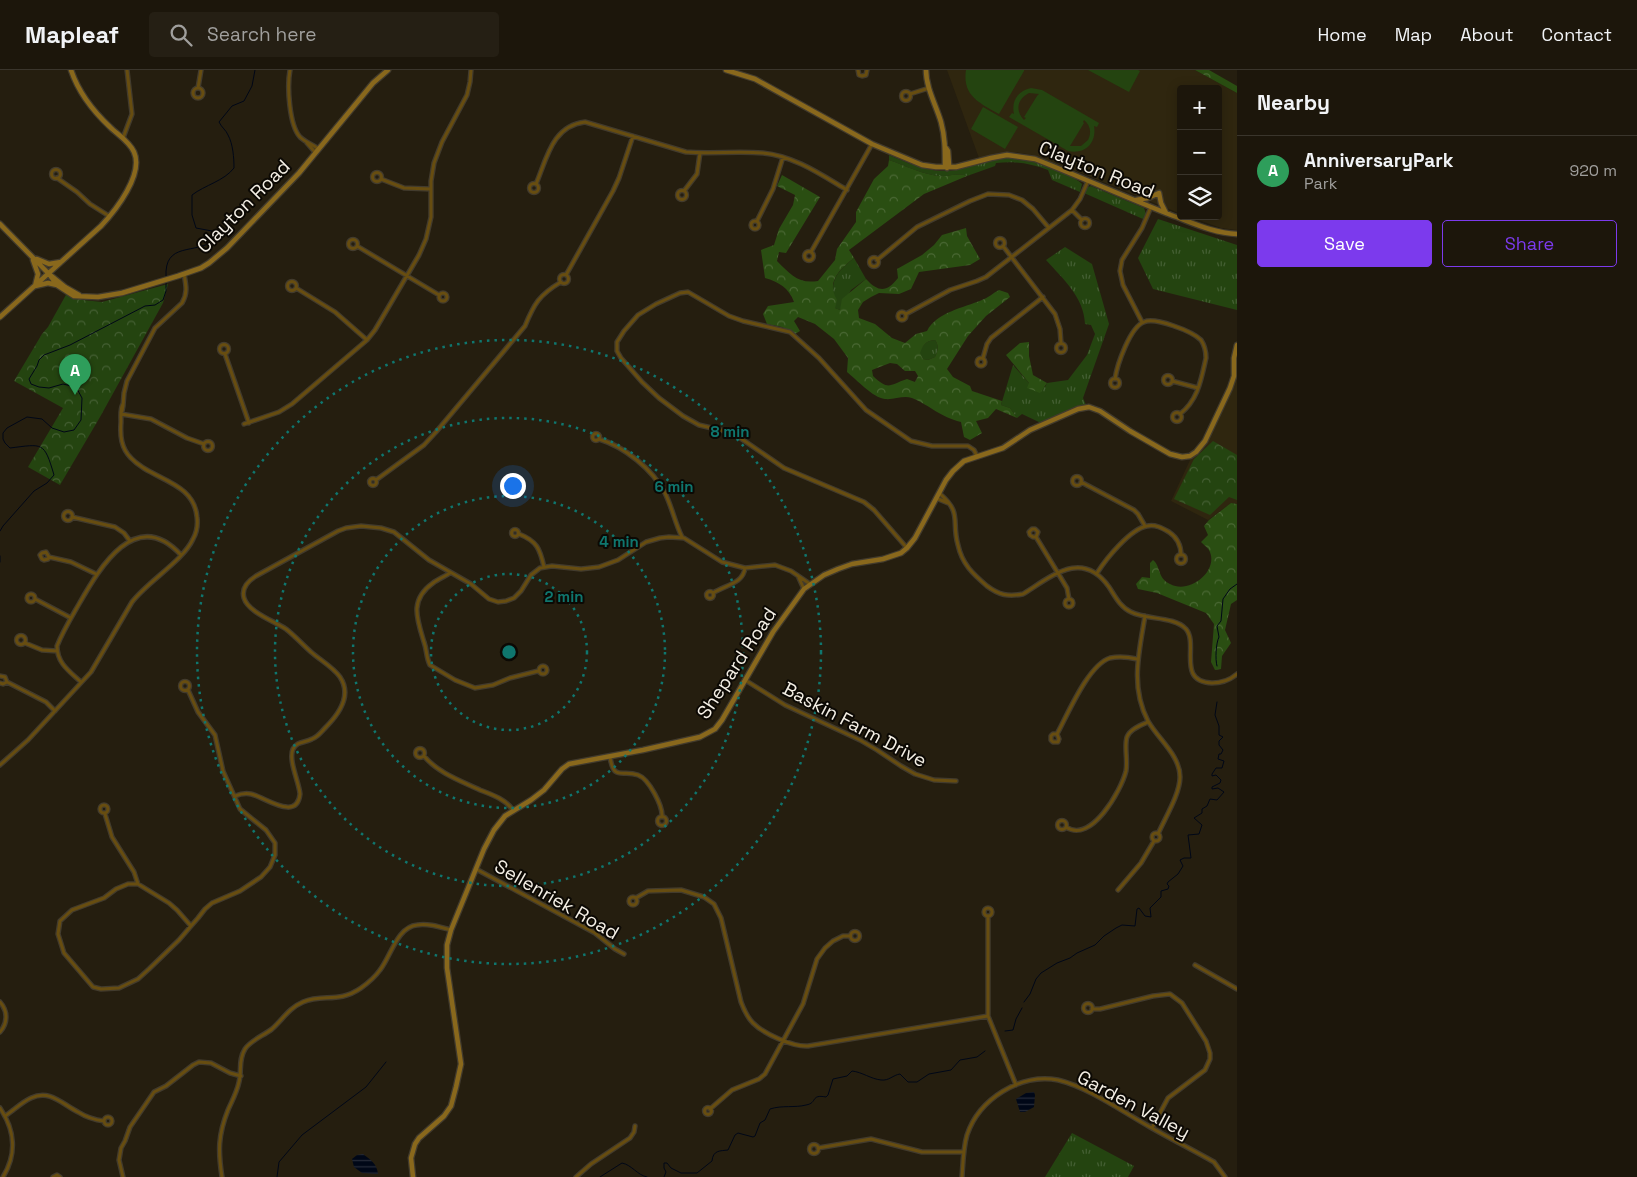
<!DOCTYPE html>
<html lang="en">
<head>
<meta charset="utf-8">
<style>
	body { margin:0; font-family:"Space Grotesk",sans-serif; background:#251f14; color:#f1f3f6 }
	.controls { position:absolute; right:15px; top:15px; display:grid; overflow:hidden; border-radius:5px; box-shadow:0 2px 12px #0003 }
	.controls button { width:45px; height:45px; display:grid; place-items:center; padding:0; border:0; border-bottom:1px solid #3a352c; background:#1c160b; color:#f1f3f6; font:25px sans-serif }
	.you { position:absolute; left:512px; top:415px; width:18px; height:18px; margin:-12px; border:4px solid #fff; border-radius:50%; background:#1a73e8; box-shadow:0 0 0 8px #1a73e833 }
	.badge { display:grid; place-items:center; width:32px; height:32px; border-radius:50%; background:#7c3aed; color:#fff; font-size:16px; font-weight:700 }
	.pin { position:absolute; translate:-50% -41px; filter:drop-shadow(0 1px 2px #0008) }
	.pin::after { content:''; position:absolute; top:26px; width:18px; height:15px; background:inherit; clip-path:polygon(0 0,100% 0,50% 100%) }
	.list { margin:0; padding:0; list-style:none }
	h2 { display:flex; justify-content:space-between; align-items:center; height:65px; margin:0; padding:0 20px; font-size:21px }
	h2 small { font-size:16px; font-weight:400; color:#a09f9d }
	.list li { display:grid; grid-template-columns:32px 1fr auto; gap:15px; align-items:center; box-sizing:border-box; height:70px; padding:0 20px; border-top:1px solid #3a352c }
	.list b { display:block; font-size:19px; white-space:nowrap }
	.list p { margin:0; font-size:16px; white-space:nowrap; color:#a09f9d }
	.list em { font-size:16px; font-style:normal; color:#a09f9d }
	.actions { display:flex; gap:10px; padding:15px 20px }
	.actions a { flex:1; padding:11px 0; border:1px solid #7c3aed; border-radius:5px; text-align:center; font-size:18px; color:#7c3aed }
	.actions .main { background:#7c3aed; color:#fff }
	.icon { flex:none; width:28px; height:28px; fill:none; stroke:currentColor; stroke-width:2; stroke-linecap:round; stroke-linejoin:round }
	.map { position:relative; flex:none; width:1237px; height:1107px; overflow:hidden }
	header { display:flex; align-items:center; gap:30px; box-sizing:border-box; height:70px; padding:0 25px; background:#1c160b; border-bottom:1px solid #3a352c }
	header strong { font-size:24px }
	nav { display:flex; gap:28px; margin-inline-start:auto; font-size:18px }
	.search { width:350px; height:45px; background:#251f14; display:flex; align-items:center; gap:12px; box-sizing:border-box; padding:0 18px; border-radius:5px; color:#a09f9d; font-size:19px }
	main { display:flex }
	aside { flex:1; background:#1c160b }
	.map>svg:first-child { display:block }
</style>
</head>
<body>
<header>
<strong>Mapleaf</strong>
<div class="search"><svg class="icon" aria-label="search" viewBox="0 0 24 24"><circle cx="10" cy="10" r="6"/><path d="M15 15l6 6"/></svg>Search here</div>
<nav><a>Home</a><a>Map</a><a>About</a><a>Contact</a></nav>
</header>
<main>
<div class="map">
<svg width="1237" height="1107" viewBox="0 0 1237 1107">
	<defs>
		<pattern id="grass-tufts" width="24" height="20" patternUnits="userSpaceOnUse" patternTransform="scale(1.25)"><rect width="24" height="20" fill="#244410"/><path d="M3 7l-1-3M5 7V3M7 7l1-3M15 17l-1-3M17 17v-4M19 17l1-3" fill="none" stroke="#445f33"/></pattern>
		<pattern id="forest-crowns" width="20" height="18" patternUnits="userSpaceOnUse" patternTransform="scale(1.25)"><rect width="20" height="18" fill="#2a4e12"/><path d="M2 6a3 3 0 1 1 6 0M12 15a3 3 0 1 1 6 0" fill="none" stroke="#4a6834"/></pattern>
		<pattern id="park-crowns" width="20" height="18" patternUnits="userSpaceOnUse" patternTransform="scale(1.25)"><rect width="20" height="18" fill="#244410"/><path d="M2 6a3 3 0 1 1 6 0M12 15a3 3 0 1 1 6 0" fill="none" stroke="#445f33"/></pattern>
		<pattern id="water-rules" width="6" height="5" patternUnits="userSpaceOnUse" patternTransform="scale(1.25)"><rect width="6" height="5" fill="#000717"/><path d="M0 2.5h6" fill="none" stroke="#262b39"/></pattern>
	</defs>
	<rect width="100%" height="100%" fill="#251e0f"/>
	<!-- built -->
	<path fill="#2f260f" d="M947 0H1195L1237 23V160L1221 158 1187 146H1218V19H1181V144L1084 104 1033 85 1015 82 1002 83 979 88Z
		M1237 287V434L1231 433 1208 450 1171 431 1191 388 1201 379 1235 309Z"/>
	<!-- grass -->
	<path fill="url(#grass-tufts)" d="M889 85C906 92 923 100 940 101 964 102 978 92 1000 88 1020 85 1038 93 1055 100 1064 104 1075 107 1082 114L1080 122 1052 110 1048 100C1030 93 1014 91 996 93L995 96 967 106C958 102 948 107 939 106 922 104 906 96 889 90Z
		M1091 116 1144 138 1146 144 1143 149 1084 123 1088 117Z
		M1158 149 1237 175V240L1153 219 1138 188Z
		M1065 177 1092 194 1109 254 1083 328 1086 335 1041 353 1022 344 1017 348 1010 338 1001 335 1013 295 1029 313 1045 317 1047 313 1068 310 1087 285 1095 264 1091 255 1085 254C1084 227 1063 209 1046 190Z
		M854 188 866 209 851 220 840 240 835 238C830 212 833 205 854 188Z
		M935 270C939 275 938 281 935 287L928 290 923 289 919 283C923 275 925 271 935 270Z
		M1072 1063 1134 1096 1128 1107H1045Z"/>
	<!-- forest -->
	<path fill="url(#forest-crowns)" fill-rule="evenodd" d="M1195 0H1209L1237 16V23Z
		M889 90C906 96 922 104 939 106 948 107 958 102 967 106L924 124 849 180 854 188C839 200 826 212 837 230L835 238 840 240 842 229 866 209C879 223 887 222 898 208L897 199 922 185 934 175 942 165 966 158 967 166 980 189 970 195 919 202 911 219 899 224 879 223 871 227 863 232 858 240 859 248 875 254 892 268 905 273 916 264 927 261C937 242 963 238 982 230 988 228 993 223 999 220L1008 223 1010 227 986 246 968 266 947 299 953 307 970 316 972 321 1002 331 1001 335 1010 338 1017 348 996 339 988 348 976 351 982 363 970 370 964 367 961 352C940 347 931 336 912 328 903 325 894 330 885 329 873 328 856 309 847 302L848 288 834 269 815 254 798 247 794 251 800 261 795 264 782 257 767 254 763 244 768 236 794 232C789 218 779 212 765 208L761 180 774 175 779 159 793 135 795 125 777 116 782 105 820 127 786 183 779 182 777 191C791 205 798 214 818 211L835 190 837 179 856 152V142L874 109 888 96ZM935 270C939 275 938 281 935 287L928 290 923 289 920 283C923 275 925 271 935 270ZM890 293 897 294 905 301H915L918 306 915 312 907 309C889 315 889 321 873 306L872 300Z
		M1029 272V286L1033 305 1047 313 1040 323 1027 318 1029 313 1006 285 1020 273Z
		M1231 433 1237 434V530L1231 534 1225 560 1231 573 1222 586 1221 599 1215 600 1211 592 1214 554 1206 543 1157 523 1138 519 1136 514 1142 507 1150 508V493L1153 490C1161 496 1157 508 1170 514 1190 525 1220 500 1209 480 1207 477 1203 474 1201 472L1208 465 1204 456 1209 450Z"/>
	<!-- park -->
	<path fill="url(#park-crowns)" d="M168 214 163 233 100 347 60 415 28 397 63 338 14 311 42 264 48 257 67 223 83 230 102 232Z
		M1213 371 1237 385V430L1229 427 1210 445 1174 429 1194 389Z"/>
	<!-- pitch -->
	<path fill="#244410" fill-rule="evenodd" d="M966 0H1024V1L999 44C980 33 962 26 966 0Z
		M1088 0H1138L1140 1 1129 22Z
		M1031 18 1042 20 1099 53 1097 57 1094 56C1097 73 1085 85 1068 81L1009 47 1012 43 1014 44C1011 31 1018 21 1031 18ZM1029 23 1039 24 1037 26 1024 47 1026 48 1024 50C1015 41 1017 29 1029 23ZM1084 50C1090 55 1092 62 1088 70L1081 76H1070L1084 53 1083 52Z
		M983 37 1018 57 1005 79 971 59Z"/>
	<!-- water -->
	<path fill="url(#water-rules)" d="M1034 1022 1035 1025 1034 1037 1025 1042H1020L1016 1029 1026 1023Z
		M363 1084C371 1090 377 1094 378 1104L362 1103 354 1097 352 1089 357 1085Z"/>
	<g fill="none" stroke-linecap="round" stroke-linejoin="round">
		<!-- stream -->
		<path stroke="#000717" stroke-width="1" d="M166 207C164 171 195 185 215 170L212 161 196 158 192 145V125C205 115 224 111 234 98 234 88 233 74 228 65 226 60 222 58 219 52L232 36 244 31 252 16 255 0
			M0 461 3 456 34 421 47 413 54 405C44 371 43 374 10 378L5 373 3 369V363L7 358 27 347 42 349 52 358 64 362 74 360 81 350 82 328 76 317 63 314 49 318 39 317 31 314 29 309 37 296 39 290 44 285 70 275 145 236 155 235 163 230 166 221V211
			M0 486V492
			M1217 596C1215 589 1216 573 1219 567L1217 556 1221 551 1223 529 1230 519 1237 514
			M1024 932 1030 924 1036 909 1041 903 1057 893 1070 888 1077 883 1095 875 1104 866 1116 858 1122 855 1135 856 1137 839 1139 838 1145 846 1151 847 1150 838 1161 827V821L1168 819 1169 816 1167 814 1168 812 1178 804 1183 796 1180 790 1184 788H1191L1188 765 1199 764 1202 755 1194 748 1202 743V739L1207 736 1210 729 1217 730 1224 722 1218 718 1212 719V717L1220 713 1221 710 1216 705 1212 706V704L1216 698H1222L1224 691 1218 689 1219 684H1221L1223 680 1219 675V671L1223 667 1219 665V656L1215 645 1217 632
			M1005 961 1013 960 1016 949 1022 938
			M277 1107 279 1092 302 1065 366 1017 386 992
			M600 1107 622 1093C632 1095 637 1105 647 1107
			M664 1107 666 1102 664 1098V1093H667L671 1098 681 1103H697L712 1091C713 1080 720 1081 728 1080L735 1065 738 1063 753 1067 755 1066 760 1053 765 1050 770 1039C782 1035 795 1038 806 1035 818 1033 810 1024 826 1027L828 1025 833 1009 847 1006 852 1001C862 1002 871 1009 881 1010 889 1011 893 1005 900 1004L908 1012H917L929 1004 951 1000 960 990 977 987 985 981"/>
		<!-- street casing -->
		<g stroke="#423b2d" stroke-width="5.5">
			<path id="street" d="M290 0C287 16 289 55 300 67 305 72 312 74 317 78V80
				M858 0 859 5 862 6 866 5 867 0
				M198 18 201 0
				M193 23a5 5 0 1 1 10 0a5 5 0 1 1-10 0Z
				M901.5 26a4.5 4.5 0 1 1 9 0a4.5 4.5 0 1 1-9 0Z
				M910 24 929 18
				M123 68 132 44 127 0
				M307 73 314 81H317
				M51.5 104a4.5 4.5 0 1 1 9 0a4.5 4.5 0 1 1-9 0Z
				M372.5 107a4.5 4.5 0 1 1 9 0a4.5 4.5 0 1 1-9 0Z
				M57 108 77 122 90 134 109 146
				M381 109 404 118 431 119
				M529.5 118a4.5 4.5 0 1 1 9 0a4.5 4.5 0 1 1-9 0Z
				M536 114C547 88 552 56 585 52L686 82C711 84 737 81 763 83 794 86 820 104 847 120
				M677.5 125a4.5 4.5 0 1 1 9 0a4.5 4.5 0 1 1-9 0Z
				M684 121 697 104 700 83
				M1072 140 1082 150
				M1080.5 153a4.5 4.5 0 1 1 9 0a4.5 4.5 0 1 1-9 0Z
				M751 155a4 4 0 1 1 8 0a4 4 0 1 1-8 0Z
				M757 151 773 119 783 87
				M995.5 173a4.5 4.5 0 1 1 9 0a4.5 4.5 0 1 1-9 0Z
				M348.5 174a4.5 4.5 0 1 1 9 0a4.5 4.5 0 1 1-9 0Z
				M357 176 439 225
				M1003 176 1055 244 1060 259 1061 273
				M804.5 186a4.5 4.5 0 1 1 9 0a4.5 4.5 0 1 1-9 0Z
				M811 182 872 74
				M869.5 192a4.5 4.5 0 1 1 9 0a4.5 4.5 0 1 1-9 0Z
				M877 190 917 157 970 131 988 124 1009 125 1022 130 1033 139 1049 158
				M559.5 209a4.5 4.5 0 1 1 9 0a4.5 4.5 0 1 1-9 0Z
				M566 205 613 121 619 108 633 66
				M287.5 216a4.5 4.5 0 1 1 9 0a4.5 4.5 0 1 1-9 0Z
				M296 218 335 242 367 270
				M439 227a4 4 0 1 1 8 0a4 4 0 1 1-8 0Z
				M898 246a4 4 0 1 1 8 0a4 4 0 1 1-8 0Z
				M906 244 950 220 977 211 986 207 1072 140 1080 129 1088 111
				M1142 252 1123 215 1120 201 1122 190 1142 158 1151 137
				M1056.5 278a4.5 4.5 0 1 1 9 0a4.5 4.5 0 1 1-9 0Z
				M219.5 279a4.5 4.5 0 1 1 9 0a4.5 4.5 0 1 1-9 0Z
				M225 284 249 353
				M977 292a4 4 0 1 1 8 0a4 4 0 1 1-8 0Z
				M983 288 987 274 991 268 1043 227
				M1163.5 310a4.5 4.5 0 1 1 9 0a4.5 4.5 0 1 1-9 0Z
				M1110.5 313a4.5 4.5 0 1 1 9 0a4.5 4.5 0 1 1-9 0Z
				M1115 309C1117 295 1130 257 1144 252 1155 247 1192 261 1201 270 1205 276 1206 282 1206 288 1201 310 1198 330 1180 344
				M1172 311 1198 318
				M122 341 123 336 124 323 127 311 155 258 182 233C188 223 186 215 184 204
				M1172.5 347a4.5 4.5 0 1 1 9 0a4.5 4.5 0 1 1-9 0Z
				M121 344 151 349 187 368 204 374
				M244 354 279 342 292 334 367 270 375 260 419 185 426 169 431 147V111L434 93 442 72 467 25 470 12 471 0
				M592.5 367a3.5 3.5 0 1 1 7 0a3.5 3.5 0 1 1-7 0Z
				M599 369C625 377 652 399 665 423 672 437 675 453 682 467
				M203.5 376a4.5 4.5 0 1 1 9 0a4.5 4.5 0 1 1-9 0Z
				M1072.5 411a4.5 4.5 0 1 1 9 0a4.5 4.5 0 1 1-9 0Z
				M369.5 412a3.5 3.5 0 1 1 7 0a3.5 3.5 0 1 1-7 0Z
				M376 410 424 375 436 362 525 256C534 234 539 225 561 212
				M1081 412 1134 440 1138 444 1145 456
				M939 423C963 443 951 451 958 475 962 494 973 504 987 516 999 525 1008 527 1023 524 1052 506 1082 479 1109 517 1115 526 1120 537 1131 542 1146 550 1174 546 1186 559 1199 574 1176 612 1212 613 1222 613 1230 610 1237 604
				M936 428 948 433
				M63.5 446a4.5 4.5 0 1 1 9 0a4.5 4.5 0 1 1-9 0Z
				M72 447 115 457 124 463 130 471
				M511.5 463a3.5 3.5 0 1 1 7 0a3.5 3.5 0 1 1-7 0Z
				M519 464C537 471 540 479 544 497
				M1036 467 1038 462 1035 459H1032L1029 462 1030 465 1033 467H1036L1067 518 1069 529
				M907 478 874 440 864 432 784 398 733 363 699 355 683 346 659 328 642 312 621 288 617 281V272L624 261 638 245 656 234 680 223 688 222 729 246 743 251 790 262 819 288 866 340 911 371 932 376H968L974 380 977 386
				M1176.5 489a4.5 4.5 0 1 1 9 0a4.5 4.5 0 1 1-9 0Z
				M49 487 48 489 44 490 42 489 40 485 42 483 46 482 49 487 71 492 96 504
				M450 503C444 507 438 509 433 513 409 530 417 549 424 572 427 580 426 587 430 595L455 610 475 618 493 615 510 608 538 601
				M1097 503C1106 489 1130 459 1147 456 1155 454 1162 458 1169 462 1178 468 1181 475 1181 485
				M799 508 804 519
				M706.5 525a3.5 3.5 0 1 1 7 0a3.5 3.5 0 1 1-7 0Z
				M713 523C725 515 743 514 745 498
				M27 528a4 4 0 1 1 8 0a4 4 0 1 1-8 0Z
				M1065 533a4 4 0 1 1 8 0a4 4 0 1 1-8 0Z
				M35 529 71 548
				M1145 546C1139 582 1130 617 1148 651 1158 669 1180 685 1180 707 1180 724 1165 748 1158 764
				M16.5 570a4.5 4.5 0 1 1 9 0a4.5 4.5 0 1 1-9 0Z
				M25 573 42 580 57 581
				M539 600a4 4 0 1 1 8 0a4 4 0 1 1-8 0Z
				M0 606 5 607 7 612 3 614 0 613
				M745 610 785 635 860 670 877 680 901 696 915 704 934 710 956 711
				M180.5 616a4.5 4.5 0 1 1 9 0a4.5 4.5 0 1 1-9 0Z
				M7 612 46 632 55 641
				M81 612C69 601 57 593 57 576 63 561 71 548 79 534 100 497 136 436 181 485
				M188 620 198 642 215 665 223 701 240 739 266 760 275 773V785L270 797 261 807 240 821 212 833 205 839 198 848 191 856 179 870 149 899 138 909 119 918 101 919 93 917 64 883 58 864 60 851 72 840 104 828 116 819 128 814H138L169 833 177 840 191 856
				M1057 664H1053L1051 666V670L1053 672H1058L1059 669 1057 664C1068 644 1088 595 1110 588 1119 586 1128 587 1137 589
				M415.5 683a4.5 4.5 0 1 1 9 0a4.5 4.5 0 1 1-9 0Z
				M424 686C438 703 461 711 480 720 493 725 505 729 513 740
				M610 687C614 712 622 699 638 705 649 709 663 736 662 747
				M0 695 28 670 91 602 132 532C148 511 183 491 193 469 197 462 198 455 197 447 194 411 151 410 131 388 121 378 120 366 121 352 121 346 120 339 123 334
				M235 726C240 724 246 723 251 724 265 727 297 752 300 724 299 712 288 690 293 679 297 671 305 673 312 669 318 667 322 661 326 657 339 644 352 625 340 607 333 597 320 590 311 582 302 574 295 566 286 559 274 551 248 542 244 528 241 518 248 511 256 506L338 461 346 458 361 456 381 458 394 462 429 490 471 514 489 529 498 532 506 531 514 528 521 521 531 505 540 498 552 496 581 499 599 497 618 490 646 472 660 468 669 467 684 468 722 492 745 498 775 495 791 501 810 514
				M100 739a4 4 0 1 1 8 0a4 4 0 1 1-8 0Z
				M105 744 112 767 134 802 138 814
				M657.5 751a4.5 4.5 0 1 1 9 0a4.5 4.5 0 1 1-9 0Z
				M1057.5 755a4.5 4.5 0 1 1 9 0a4.5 4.5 0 1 1-9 0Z
				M1066 757C1091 774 1121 721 1126 701 1128 690 1124 676 1127 667 1130 659 1141 655 1148 652
				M1152 767a4 4 0 1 1 8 0a4 4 0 1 1-8 0Z
				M476 799 595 863 615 879 624 884
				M1118 820 1141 793 1154 771
				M629 831a4 4 0 1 1 8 0a4 4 0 1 1-8 0Z
				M636 828 648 821 681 820 704 827 714 834 721 848 741 932C744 940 747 947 753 953 764 964 793 977 808 976L988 946
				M984 842a4 4 0 1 1 8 0a4 4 0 1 1-8 0Z
				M988 847V946L1016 1015
				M850.5 866a4.5 4.5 0 1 1 9 0a4.5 4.5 0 1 1-9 0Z
				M1195 895 1237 919
				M0 932C8 941 8 953 0 962
				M1083.5 938a4.5 4.5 0 1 1 9 0a4.5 4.5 0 1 1-9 0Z
				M1092 939H1100L1153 926 1170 924 1182 933 1206 971 1210 983V989L1205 1000 1168 1028 1152 1058
				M704.5 1041a3.5 3.5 0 1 1 7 0a3.5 3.5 0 1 1-7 0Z
				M0 1038C15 1060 17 1084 3 1107
				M710 1039 732 1020 759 1009 765 1004 803 934 817 889 825 878 833 871 843 866H850
				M5 1046C14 1040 22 1032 31 1028 50 1019 62 1034 78 1042 86 1047 95 1050 104 1051
				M104 1051a4 4 0 1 1 8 0a4 4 0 1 1-8 0Z
				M809.5 1079a4.5 4.5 0 1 1 9 0a4.5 4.5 0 1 1-9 0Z
				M818 1078 871 1069 922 1082H964
				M53 1107 57 1105 60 1107
				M123 1107 119 1090 121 1078 125 1071 130 1057 154 1022 166 1016 193 995 199 992 211 993 230 1003 241 1006
				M222 1107C218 1081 218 1065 228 1040 232 1031 237 1022 239 1012 242 1001 238 990 245 979 251 970 263 966 272 959 283 949 289 938 303 932 323 923 338 934 361 918 368 913 375 907 380 900 391 886 397 857 417 855 428 853 440 857 451 860
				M576 1107 591 1094 630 1068 634 1062 635 1056
				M962 1107C963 1093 963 1079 967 1065 979 1029 1020 1003 1058 1010 1088 1017 1123 1042 1150 1057 1171 1069 1193 1080 1214 1092L1225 1107"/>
		</g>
		<!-- secondary casing -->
		<g stroke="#423b2d" stroke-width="7">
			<path id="secondary" d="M726 0 755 9 872 74 922 95 936 97H956L991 88 1007 85 1035 89C1081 107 1125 127 1171 145 1193 153 1213 163 1237 164
				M926 0C926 18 936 35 941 52 945 67 945 79 945 94L947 98
				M946 78 948 81 949 95 947 96
				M1136 130 1148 128 1159 123 1161 133 1166 143
				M0 154 49 204 65 217 79 225
				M37 189 49 194 61 192
				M33 190 38 204 35 216 48 213 57 215
				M49 204 57 215 74 226 98 227 122 223 178 206 201 198 209 193 227 178 299 103 373 13 388 0
				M0 247 101 156C116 140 144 104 134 82 129 71 118 65 110 57 94 42 78 21 71 0
				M413 1107 411 1088 415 1074 419 1068 444 1046 451 1036 456 1017 461 994 447 898V875L451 860 484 779 494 760 505 746 531 730 544 720 562 699 569 694 643 680 700 667 715 659 722 650 773 562 804 519 824 505 838 499 852 494 883 489 901 483 907 478 915 468 946 410 953 401 964 391 1003 378 1030 360 1078 339 1089 337 1100 341 1130 361 1170 384 1182 387 1190 386 1196 382 1205 371 1230 318 1234 306V288L1237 275"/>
		</g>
		<!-- street -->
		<use href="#street" stroke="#674d10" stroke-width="3"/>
		<!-- secondary -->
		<use href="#secondary" stroke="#89681c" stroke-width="4.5"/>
	</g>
	<!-- distance rings -->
	<g fill="none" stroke="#0f766e" stroke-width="2.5" stroke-dasharray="2.5 5">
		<circle cx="509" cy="582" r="78"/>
		<circle cx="509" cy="582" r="156"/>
		<circle cx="509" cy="582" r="234"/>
		<circle cx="509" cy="582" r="312"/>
	</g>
	<g text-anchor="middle" stroke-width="4" stroke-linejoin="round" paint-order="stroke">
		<!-- street labels -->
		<g font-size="19" fill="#f4efe5" stroke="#0c0904">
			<text transform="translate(1097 99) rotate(22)" y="7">Clayton Road</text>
			<text transform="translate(243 136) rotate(-45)" y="7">Clayton Road</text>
			<text transform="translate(736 593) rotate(-57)" y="7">Shepard Road</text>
			<text transform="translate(855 654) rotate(28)" y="7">Baskin Farm Drive</text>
			<text transform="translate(557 829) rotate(30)" y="7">Sellenriek Road</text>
			<text transform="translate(1134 1034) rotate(28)" y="7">Garden Valley</text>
		</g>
	</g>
	<circle cx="509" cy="582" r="8" fill="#0f766e" stroke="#0c0904" stroke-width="2.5"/>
	<g font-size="15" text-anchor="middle" font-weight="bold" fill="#0f766e" stroke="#0c0904" stroke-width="4" stroke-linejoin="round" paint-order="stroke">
		<text x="730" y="367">8 min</text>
		<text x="674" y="422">6 min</text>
		<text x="619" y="477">4 min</text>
		<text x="564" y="532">2 min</text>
	</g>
</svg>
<div class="controls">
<button>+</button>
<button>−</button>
<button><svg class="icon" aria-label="layers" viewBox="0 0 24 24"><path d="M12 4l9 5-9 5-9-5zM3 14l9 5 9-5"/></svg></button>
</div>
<div class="you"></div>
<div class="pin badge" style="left:75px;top:325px;background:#2e9e5b">A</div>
</div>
<aside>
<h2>Nearby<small></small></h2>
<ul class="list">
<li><span class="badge" style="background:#2e9e5b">A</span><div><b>AnniversaryPark</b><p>Park</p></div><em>920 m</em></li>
</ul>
<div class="actions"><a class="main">Save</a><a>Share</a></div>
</aside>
</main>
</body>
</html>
